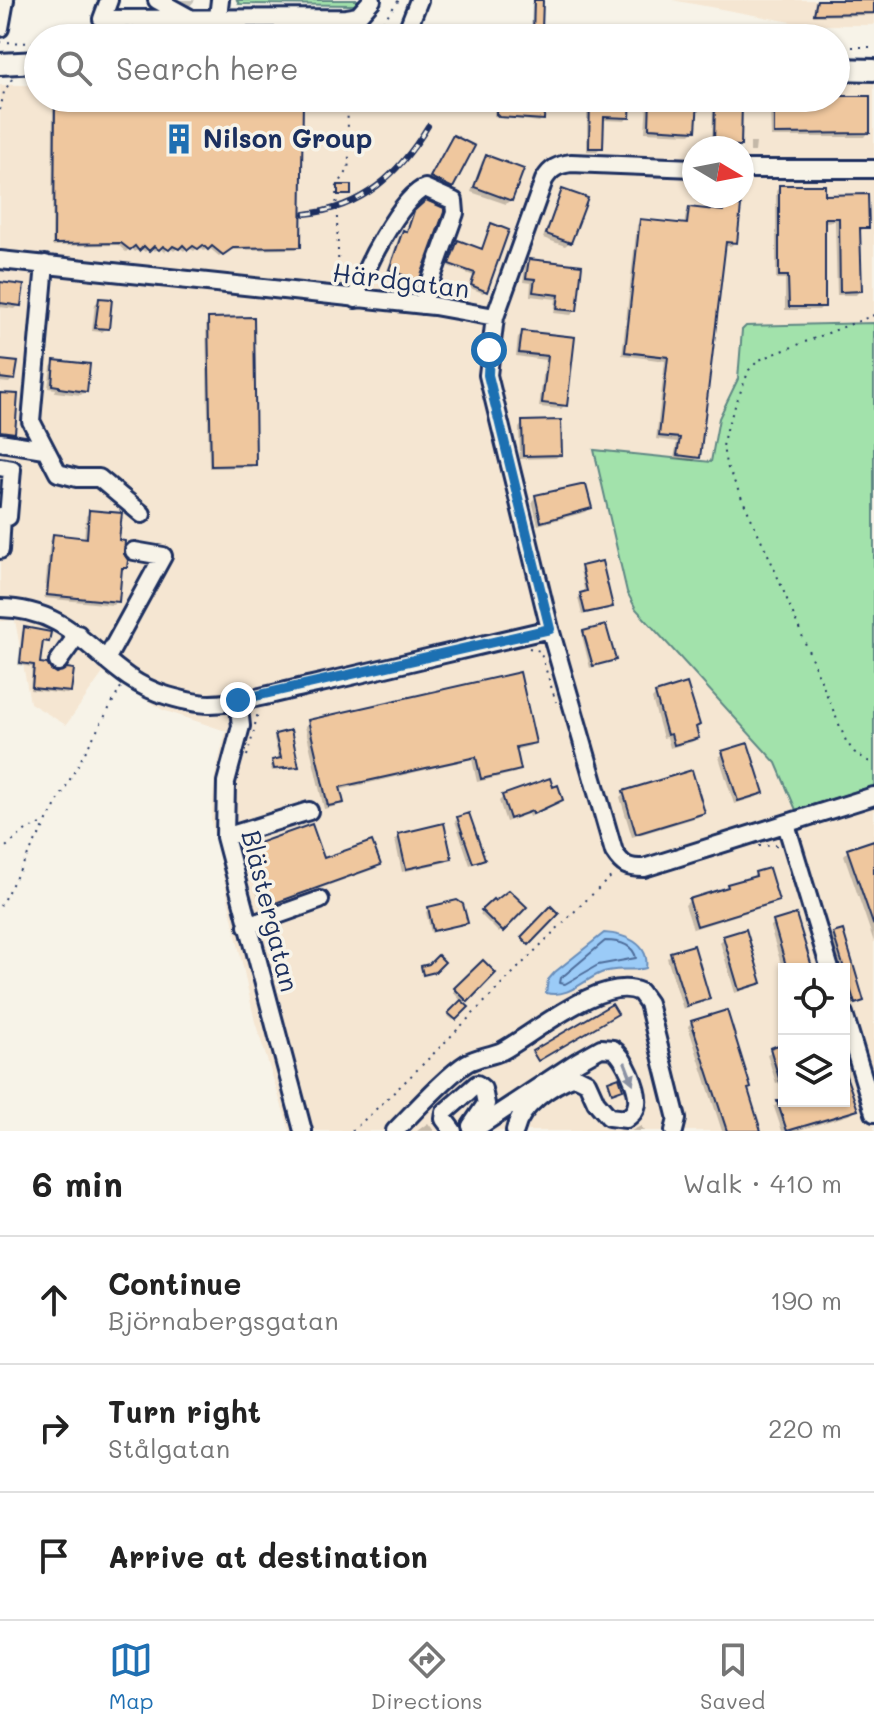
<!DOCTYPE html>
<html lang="en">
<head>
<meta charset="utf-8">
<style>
	body { margin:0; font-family:Mali,sans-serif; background:#f2f2f2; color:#222 }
	.controls { position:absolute; right:24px; bottom:24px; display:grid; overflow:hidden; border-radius:0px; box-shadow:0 2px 6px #0004 }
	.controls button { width:72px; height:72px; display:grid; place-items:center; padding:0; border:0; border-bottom:2px solid #e0e0e0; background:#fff; color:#222; font:40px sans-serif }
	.compass { position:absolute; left:682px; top:136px; width:72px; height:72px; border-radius:50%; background:#fff; box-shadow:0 2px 6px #0004; rotate:100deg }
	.stop { position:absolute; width:24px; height:24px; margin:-18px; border:6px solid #1f6fb2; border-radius:50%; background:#fff }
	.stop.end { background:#1f6fb2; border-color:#fff; box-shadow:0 2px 8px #0008 }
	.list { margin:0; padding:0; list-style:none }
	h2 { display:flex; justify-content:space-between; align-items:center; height:104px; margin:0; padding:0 32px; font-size:34px }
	h2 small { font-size:26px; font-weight:400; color:#767676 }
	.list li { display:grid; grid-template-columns:52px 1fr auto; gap:24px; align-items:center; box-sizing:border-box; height:128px; padding:0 32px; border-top:2px solid #e0e0e0 }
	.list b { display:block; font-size:30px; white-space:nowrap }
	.list p { margin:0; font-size:26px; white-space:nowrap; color:#767676 }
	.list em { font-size:26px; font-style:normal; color:#767676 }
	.icon { flex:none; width:44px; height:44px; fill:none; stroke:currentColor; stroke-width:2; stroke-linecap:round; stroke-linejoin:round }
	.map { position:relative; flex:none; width:874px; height:1131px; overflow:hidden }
	.search { position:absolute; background:#fff; box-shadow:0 2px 6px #0004; left:24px; right:24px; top:24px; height:88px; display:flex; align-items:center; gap:20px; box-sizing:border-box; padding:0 28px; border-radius:44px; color:#767676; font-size:30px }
	.sheet { height:488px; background:#fff }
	nav { display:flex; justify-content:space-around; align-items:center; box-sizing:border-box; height:112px; border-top:2px solid #e0e0e0; background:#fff; font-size:22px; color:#767676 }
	nav a { display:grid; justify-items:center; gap:4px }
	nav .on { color:#1f6fb2 }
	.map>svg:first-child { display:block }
</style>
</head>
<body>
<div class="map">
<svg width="874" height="1131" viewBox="0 0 874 1131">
	<rect width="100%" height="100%" fill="#f7f3e8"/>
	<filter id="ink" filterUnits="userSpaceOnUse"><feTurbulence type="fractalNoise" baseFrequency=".0125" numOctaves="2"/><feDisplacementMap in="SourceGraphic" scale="16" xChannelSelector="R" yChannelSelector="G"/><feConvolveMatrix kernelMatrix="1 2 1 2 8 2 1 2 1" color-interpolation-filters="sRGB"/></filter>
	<g filter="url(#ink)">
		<!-- built -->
		<path fill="#f5e6d2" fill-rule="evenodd" d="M672 0H874V25H808Z
			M836 77H874V323L758 325 742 330 738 379 719 418 711 462 594 450 627 592 636 609 776 763 796 809 874 786V1131H290L255 1022 211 821 215 776 226 731 163 710 103 673 66 725 30 703 15 620 0 621V85H38V98H836ZM694 148H742V196H694ZM784 969H844V1101H784Z"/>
		<!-- green -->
		<path fill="#a2e2ab" stroke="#5e8884" stroke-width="2" d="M237 0H358L355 5 239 4Z
			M874 323V786L796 810 776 763 636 609 627 592 594 450 711 462 719 418 738 379 742 330 746 326Z"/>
		<!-- water -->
		<path fill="#9bcbf7" stroke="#688dba" stroke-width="2" d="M604 933C624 934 650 943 646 968 632 972 616 966 601 973 582 981 569 998 546 993L548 980 555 972Z"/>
		<!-- shadow -->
		<path fill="#0003" d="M180 0H195L190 6Z
			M535 0 540 32H552V38H531L532 3Z
			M815 0H874V15L813 16Z
			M495 98H543L542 119 539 122 494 116Z
			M590 98H629L628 117 625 121 602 120 601 147 597 151H587V101Z
			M775 98H868V132L864 137H771L770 102Z
			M651 99 694 130 690 134 645 132 647 103Z
			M55 100 299 246 296 249 228 250 219 256 208 247 204 251 199 246 194 251 188 247 184 251 179 247 174 251 169 247 165 252 159 247 155 251 150 247 145 252 140 248 135 252 131 247 126 252 118 245 52 246 53 103Z
			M716 103 739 145 736 148 712 147 713 106Z
			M453 137 472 147 448 190 429 180Z
			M750 143H756L755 152H750Z
			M486 157 510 200 506 204 471 192 482 161Z
			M780 187 823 197 867 227 858 232 860 290 856 295H837L835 221 823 222V306L819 310H785V279H776V191Z
			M563 191 570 242 565 246 543 238 559 196Z
			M424 204 417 280 413 284 386 274 399 237 405 233 411 218Z
			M725 206 735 242 731 246H723L698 457 694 461 674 458 677 442 656 439 665 361 622 355 637 225 641 221 684 226 686 213 690 209 720 213Z
			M492 225 485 290 483 293 470 288 474 276 448 266 458 242 481 251Z
			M529 261 575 310 571 315 554 313 556 299 530 296 531 283 523 282 525 266Z
			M0 284 19 305 15 309 0 307Z
			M100 300 107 328 102 332 92 331 95 304Z
			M209 320 254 464 251 467 209 468 206 323Z
			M523 333 573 338 565 405 561 409 539 407 545 360 516 356 518 337Z
			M0 362 13 379 9 383 0 382Z
			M55 362 85 391 81 395 55 392 56 389 48 388 51 367Z
			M0 395 13 432 8 436H0Z
			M523 423 560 454 556 458 520 459 519 428Z
			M536 497 590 508 586 512 538 525 532 501Z
			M90 512 117 542 121 550 125 568 120 573 117 601 113 605 44 598 50 541 54 537 84 539 86 516Z
			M582 568 610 606 608 609 582 615 578 598 585 594 580 570Z
			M25 629 47 641 41 643 38 665 70 691 67 694 30 690 32 667 18 665 22 632Z
			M584 633 613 659 590 668 582 636Z
			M656 694 694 729 697 738 692 742 670 748 667 737 663 738 652 699Z
			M309 722 534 742 530 746 515 750 519 769 515 773 477 782 472 759 339 790 341 802 337 806 324 809 305 726Z
			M276 736 297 766 295 768 272 771 270 765 279 761 274 738Z
			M724 753 761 792 757 797 734 804 719 757Z
			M624 793 703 813 698 817 632 837 620 797Z
			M503 797 561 800 529 817 528 814 506 822 499 801Z
			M458 819 483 859 480 861 470 865 455 821Z
			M399 836 450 858 446 862 402 872 395 840Z
			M874 842V942L844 855 848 851Z
			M251 848 323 861 378 865 374 869 262 909 255 888 259 884 247 852Z
			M756 874 777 900 773 904 693 929 685 905 690 900 725 890Z
			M493 902 524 907 499 933 480 914Z
			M429 909 465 922 431 933 426 912Z
			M774 923 810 967 808 969H784V974L770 927Z
			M834 934 862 1000 859 1003 852 1005 844 979V969H841L831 937Z
			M724 938 760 982 756 986 735 993 720 942Z
			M671 954 708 998 704 1002 683 1009 667 958Z
			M483 963 493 973 462 1004 466 1007 453 1020 448 1016 462 1002 453 992Z
			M692 1022 760 1131H722L688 1026Z
			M784 1045V1081L776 1083 767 1054Z
			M844 1082 856 1110 852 1114 796 1131H782L774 1107 778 1103 844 1101Z
			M428 1123 434 1131H417Z
			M641 1126 644 1131H631Z"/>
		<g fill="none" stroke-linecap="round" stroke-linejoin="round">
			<!-- shore -->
			<path stroke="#4e6d9b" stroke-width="2" d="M605 941C618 941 633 944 636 958L598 965 565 984 560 983 561 978Z"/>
		</g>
		<!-- building -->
		<path fill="#efc79e" stroke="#1b2f5e" stroke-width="2" d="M534 0H543L542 30H554V38L533 37Z
			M817 0H874V13L814 14Z
			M836 96H870V133L774 134V98H836Z
			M55 98H303L301 247 233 248 223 255 212 246 208 250 203 245 198 249 193 246 188 250 183 245 179 249 173 246 169 250 163 246 159 250 154 246 149 251 144 246 139 251 135 246 130 250 121 243 54 244Z
			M497 98H545L544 120 499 117 496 114Z
			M590 98H631L630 118 604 117 603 148H589Z
			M650 98 698 100 696 131 649 128Z
			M715 101 742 102 741 146 714 145Z
			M453 135 475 146 453 188 430 177Z
			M486 155 524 169 512 201 474 187Z
			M338 185H351V195H338Z
			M779 185H825V195L868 194 869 228H860L862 291 840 292 839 218H825V307H789L788 276H779Z
			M562 189 588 198 571 243 546 234Z
			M426 200 444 208V212L419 281 389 270 403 230 407 232 414 211Z
			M724 204 741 206 737 243 726 242 700 458 677 455 680 438 659 436 668 357 625 352 640 219 687 224 689 207 723 211Z
			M491 223 509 230 487 292 471 285 475 273 449 264 458 240 482 249Z
			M529 259 582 265 577 311 557 309 559 295 533 292 535 279 526 278Z
			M0 282 24 285 21 306 0 303Z
			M99 298 112 299 109 329 95 328Z
			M254 317 256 465 211 466 208 318Z
			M522 331 575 337 567 406 542 403 548 356 519 353Z
			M0 360 18 362 15 380 0 378Z
			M54 360 90 364 87 392 59 388V386L52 385Z
			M0 393 18 394 15 433 0 431Z
			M561 420 562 455 523 456 522 421Z
			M581 485H586L592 508 541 522 535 495Z
			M89 510 122 513 119 540 125 541 124 554 128 560 127 568H122L119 602 47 595 53 534 87 538Z
			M602 561 613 607 585 613 580 593 587 591 581 566Z
			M606 625 616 660 593 666 583 631Z
			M24 627 51 632 49 642 43 641 40 663 47 664 51 670 56 673 67 668 74 669 71 692 32 688 34 665 20 663Z
			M520 672 536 743 516 747 521 770 481 779 476 757 340 787 344 803 328 806 308 720Z
			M687 683 700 725 696 727 699 738 674 745 671 734 667 735 655 693Z
			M291 730 299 767 274 769 272 760 281 758 275 734Z
			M748 743 764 793 738 801 722 751Z
			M692 770 705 813 636 834 623 791Z
			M550 778 553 787 558 785 563 800 533 814 532 811 510 819 502 795Z
			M469 813 485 859 473 863 457 817Z
			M444 823 452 859 406 869 398 834Z
			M312 824 324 858 372 841 381 865 267 906 258 882 263 880 250 846Z
			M874 840V923L873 924 847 849Z
			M769 868 779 901 697 926 689 899 728 887 727 884 756 876 755 872Z
			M509 890 527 907 503 932 481 910 493 899 495 901Z
			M457 900 463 904 468 923 433 931 428 907Z
			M551 906 559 914 529 945 521 937Z
			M796 914 812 967 807 969H787L773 921Z
			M746 929 762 983 739 990 723 936Z
			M843 930 864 1001 855 1004 833 933Z
			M694 945 710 999 687 1006 670 952Z
			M438 955 445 962 435 972 423 975 421 966 429 964Z
			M483 960 496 973 468 1002 454 988Z
			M461 1000 469 1007 456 1020 448 1013Z
			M612 1004 618 1014 538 1061 532 1051Z
			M727 1010 751 1088 748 1089 761 1131H727L691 1021Z
			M784 1043V1088H782L770 1048Z
			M844 1070 858 1110 787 1131 777 1101H844Z
			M619 1077 623 1089 612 1093 608 1081Z"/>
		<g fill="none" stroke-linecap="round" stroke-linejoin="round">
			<!-- minor casing -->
			<g stroke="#1b2f5e" stroke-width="22">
				<path id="minor" d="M109 0 102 19 346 18 358 16 372 0
					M157 0 188 17
					M218 17 220 0
					M0 28 5 0
					M404 38 419 0
					M742 169H874
					M0 260 434 306 495 317 544 180C551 168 558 165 571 163L694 168
					M45 264 31 421 58 473 77 478H99L142 514
					M356 299C359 276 403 194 425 188L454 201 455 213 422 305
					M495 317 488 375 550 629 614 852C623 866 628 868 644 868L874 796
					M0 442 44 449
					M0 467 12 469 8 517 0 516
					M0 550 2 516
					M0 608C83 609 97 675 168 696 182 700 196 704 210 704 244 703 279 692 312 685 392 667 471 647 550 629
					M106 660 163 556 134 551
					M58 662 78 634
					M238 700 241 726 226 782 225 837 303 1131
					M786 824 830 969
					M225 837 309 811
					M247 926 320 900
					M844 1014 874 1113
					M395 1131C414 1112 446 1076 467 1063 477 1057 491 1056 502 1051 535 1033 603 974 640 992L648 1003 677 1119 674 1131
					M453 1131 444 1119 445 1112 477 1084 483 1089 486 1104 471 1126
					M472 1131 578 1061 601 1048 613 1049C624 1056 639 1089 637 1103 636 1111 632 1114 626 1119L609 1117 596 1102 587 1082 575 1076C552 1084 520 1106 515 1131"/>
			</g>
			<!-- major casing -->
			<g stroke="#1b2f5e" stroke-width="26">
				<path id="major" d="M0 64 38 62
					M836 69 874 70"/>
			</g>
			<!-- path -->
			<path stroke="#1b2f5e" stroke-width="2" stroke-dasharray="2 6" stroke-linecap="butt" d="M378 28 399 0
				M364 38 378 28 393 35
				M606 38 620 35 646 38
				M0 42 38 43
				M836 47H874
				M0 110 4 92 12 79
				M339 283 336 188 348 170 349 161 347 98
				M874 315 759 360 749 370 725 432 723 447 726 464 771 561 846 741 854 752 874 765
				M529 648 540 651 556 702
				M255 725 258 712
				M247 756 254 731
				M759 846 781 845
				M0 852 26 830 46 822
				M0 906 121 687
				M352 1131C443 1050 524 957 614 874"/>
			<!-- minor -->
			<use href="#minor" stroke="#f7f3e8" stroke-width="16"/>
			<!-- major -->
			<use href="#major" stroke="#f7f3e8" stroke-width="20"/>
			<!-- rail casing -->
			<g stroke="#1b2f5e" stroke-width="6">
				<path id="rail" d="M305 214C363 208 399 174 428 126"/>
			</g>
			<!-- rail -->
			<use href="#rail" stroke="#f7f3e8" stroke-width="3" stroke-dasharray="9" stroke-linecap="butt"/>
		</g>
		<!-- one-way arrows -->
		<defs><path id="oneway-solid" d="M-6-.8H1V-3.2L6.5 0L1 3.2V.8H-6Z" transform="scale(2)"/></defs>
		<use fill="#8991a3" href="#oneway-solid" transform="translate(629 1073) rotate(69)"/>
	</g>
	<g fill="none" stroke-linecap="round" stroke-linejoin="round" filter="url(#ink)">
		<!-- route -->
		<path stroke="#1f6fb2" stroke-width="10" d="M238 700 550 629 488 375 489 350"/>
	</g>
	<!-- icons -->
	<defs>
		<g id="building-bare" transform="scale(2.4)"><path d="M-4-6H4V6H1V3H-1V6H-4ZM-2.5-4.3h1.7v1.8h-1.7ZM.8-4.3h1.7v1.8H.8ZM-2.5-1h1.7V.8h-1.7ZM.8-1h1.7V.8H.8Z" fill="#1f6fb2" stroke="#f7f3e8" stroke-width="2.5" paint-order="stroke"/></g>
	</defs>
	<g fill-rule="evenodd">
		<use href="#building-bare" x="179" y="139"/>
	</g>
	<g text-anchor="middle" stroke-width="7" stroke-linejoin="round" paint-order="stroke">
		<!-- poi labels -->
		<g font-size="26" font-weight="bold" fill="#1b2f5e" stroke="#f7f3e8" text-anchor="start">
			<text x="203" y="148">Nilson Group</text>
		</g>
		<!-- street labels -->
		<g font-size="26" fill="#1b2f5e" stroke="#f7f3e8">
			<text transform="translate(401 281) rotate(7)" y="9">Härdgatan</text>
			<text transform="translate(270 911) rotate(76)" y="9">Blästergatan</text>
		</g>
	</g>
</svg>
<div class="controls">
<button><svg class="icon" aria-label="locate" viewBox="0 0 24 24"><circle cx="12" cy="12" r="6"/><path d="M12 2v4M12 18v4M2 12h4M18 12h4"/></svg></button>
<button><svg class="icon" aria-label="layers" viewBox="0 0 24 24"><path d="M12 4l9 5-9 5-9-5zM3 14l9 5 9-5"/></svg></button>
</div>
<svg class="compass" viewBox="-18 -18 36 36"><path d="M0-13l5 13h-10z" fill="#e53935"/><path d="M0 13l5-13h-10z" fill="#767676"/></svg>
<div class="stop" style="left:489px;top:350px"></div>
<div class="stop end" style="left:238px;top:700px"></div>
<div class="search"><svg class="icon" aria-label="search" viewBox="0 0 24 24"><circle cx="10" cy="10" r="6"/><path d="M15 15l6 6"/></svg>Search here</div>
</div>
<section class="sheet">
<h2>6 min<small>Walk · 410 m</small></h2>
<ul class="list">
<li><svg class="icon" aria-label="ahead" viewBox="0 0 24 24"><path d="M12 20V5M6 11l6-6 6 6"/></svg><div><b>Continue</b><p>Björnabergsgatan</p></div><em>190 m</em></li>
<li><svg class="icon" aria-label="right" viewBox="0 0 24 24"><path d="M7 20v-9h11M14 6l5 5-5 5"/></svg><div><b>Turn right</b><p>Stålgatan</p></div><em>220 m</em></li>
<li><svg class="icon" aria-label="arrive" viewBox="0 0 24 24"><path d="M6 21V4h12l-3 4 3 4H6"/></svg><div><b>Arrive at destination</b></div></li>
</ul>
</section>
<nav>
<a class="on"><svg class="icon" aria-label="map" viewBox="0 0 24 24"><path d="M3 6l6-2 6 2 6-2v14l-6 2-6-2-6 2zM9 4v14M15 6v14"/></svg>Map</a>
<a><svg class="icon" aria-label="directions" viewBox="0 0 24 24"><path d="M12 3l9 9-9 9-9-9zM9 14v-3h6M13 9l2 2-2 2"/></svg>Directions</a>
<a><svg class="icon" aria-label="saved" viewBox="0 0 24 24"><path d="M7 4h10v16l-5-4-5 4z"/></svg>Saved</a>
</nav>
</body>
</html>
